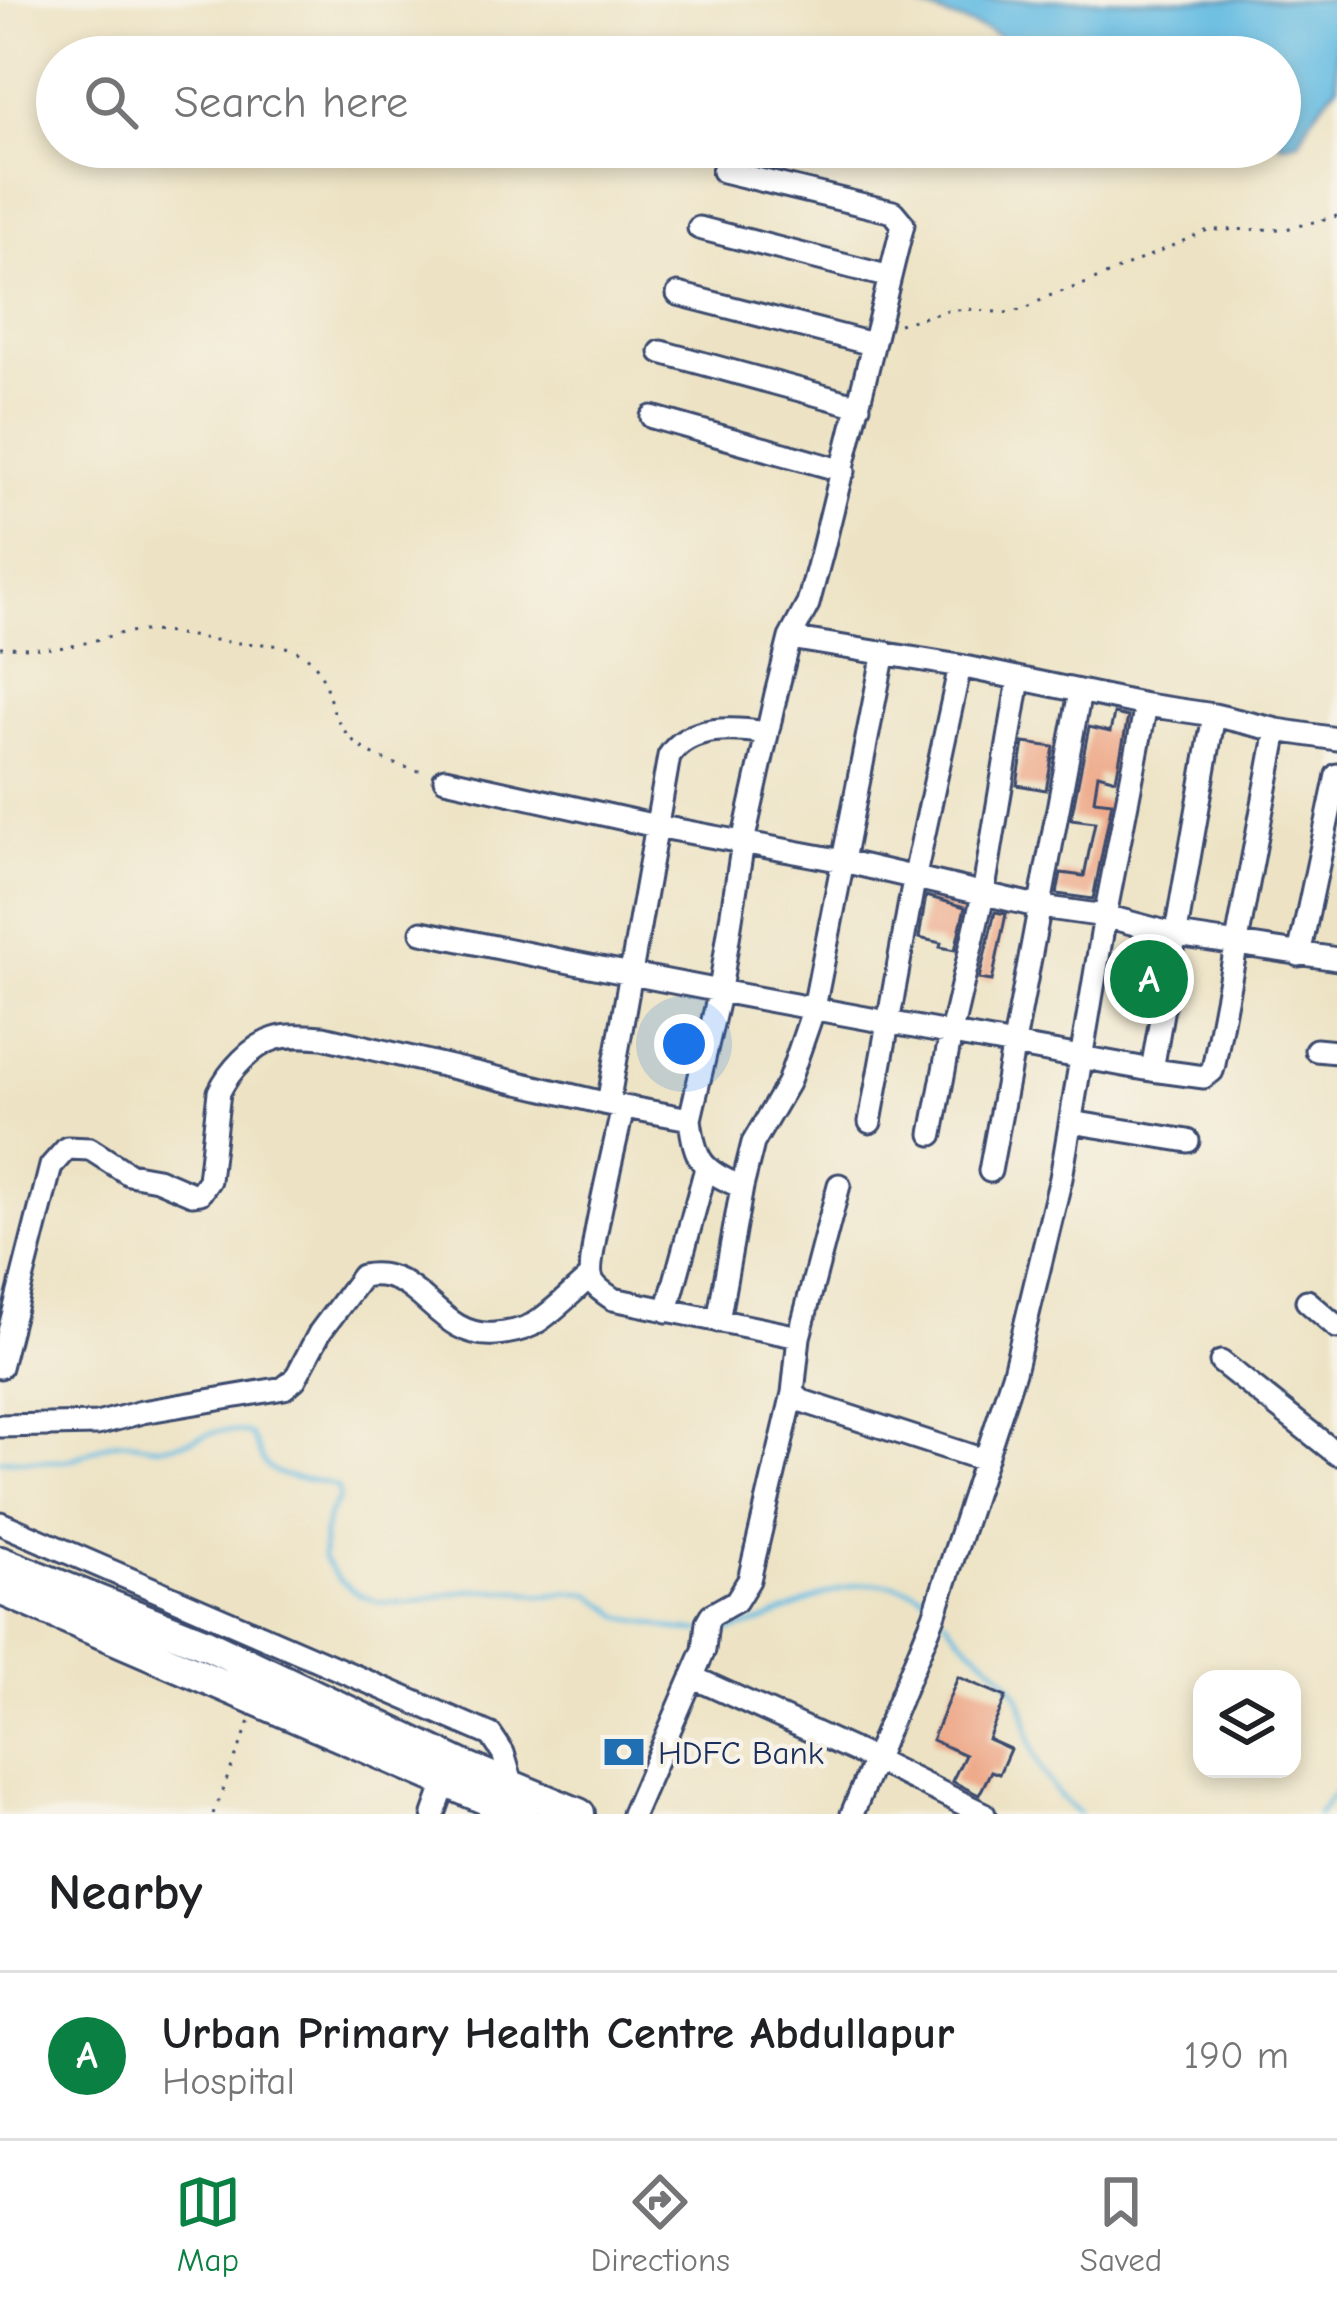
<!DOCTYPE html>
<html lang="en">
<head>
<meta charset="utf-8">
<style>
	body { margin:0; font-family:"Comic Neue",sans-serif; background:#f2f2f2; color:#202124 }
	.controls { position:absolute; right:36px; bottom:36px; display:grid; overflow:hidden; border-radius:24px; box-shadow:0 6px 18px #0003 }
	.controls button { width:108px; height:108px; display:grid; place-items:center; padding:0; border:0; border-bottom:3px solid #e0e0e0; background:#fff; color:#202124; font:60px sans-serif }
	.you { position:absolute; left:684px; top:1044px; width:42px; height:42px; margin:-30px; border:9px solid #fff; border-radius:50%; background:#1a73e8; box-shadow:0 0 0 18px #1a73e833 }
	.badge { display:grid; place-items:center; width:78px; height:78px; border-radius:50%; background:#0b8043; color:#fff; font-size:39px; font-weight:700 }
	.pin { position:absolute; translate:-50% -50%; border:6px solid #fff; box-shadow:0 3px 12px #0006 }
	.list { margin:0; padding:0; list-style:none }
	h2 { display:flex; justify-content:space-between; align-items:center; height:156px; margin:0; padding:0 48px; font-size:51px }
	h2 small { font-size:39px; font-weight:400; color:#757577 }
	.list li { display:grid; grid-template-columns:78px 1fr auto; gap:36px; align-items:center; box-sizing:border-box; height:168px; padding:0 48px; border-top:3px solid #e0e0e0 }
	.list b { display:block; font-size:45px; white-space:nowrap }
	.list p { margin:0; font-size:39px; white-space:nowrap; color:#757577 }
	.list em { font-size:39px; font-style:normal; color:#757577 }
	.icon { flex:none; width:66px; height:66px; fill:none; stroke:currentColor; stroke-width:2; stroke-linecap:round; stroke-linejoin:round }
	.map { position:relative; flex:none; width:1337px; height:1814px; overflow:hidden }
	.search { position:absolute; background:#fff; box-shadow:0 6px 18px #0003; left:36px; right:36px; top:36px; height:132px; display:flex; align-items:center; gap:30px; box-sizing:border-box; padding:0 42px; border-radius:66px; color:#757577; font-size:45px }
	.sheet { height:324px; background:#fff }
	nav { display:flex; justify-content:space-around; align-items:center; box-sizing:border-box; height:168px; border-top:3px solid #e0e0e0; background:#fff; font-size:33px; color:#757577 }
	nav a { display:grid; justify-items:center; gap:6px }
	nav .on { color:#0b8043 }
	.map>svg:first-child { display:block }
</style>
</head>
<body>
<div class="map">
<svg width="1337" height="1814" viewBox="0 0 1337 1814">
	<rect width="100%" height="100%" fill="#f7f3e8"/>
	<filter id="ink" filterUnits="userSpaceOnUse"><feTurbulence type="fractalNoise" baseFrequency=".00833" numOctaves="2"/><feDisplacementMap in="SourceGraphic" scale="24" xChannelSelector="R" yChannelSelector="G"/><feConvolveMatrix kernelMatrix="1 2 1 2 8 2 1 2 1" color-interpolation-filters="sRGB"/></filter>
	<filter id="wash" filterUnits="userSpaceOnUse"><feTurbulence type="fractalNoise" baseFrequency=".004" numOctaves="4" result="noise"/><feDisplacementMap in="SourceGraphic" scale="48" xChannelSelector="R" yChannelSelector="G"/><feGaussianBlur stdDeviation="2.7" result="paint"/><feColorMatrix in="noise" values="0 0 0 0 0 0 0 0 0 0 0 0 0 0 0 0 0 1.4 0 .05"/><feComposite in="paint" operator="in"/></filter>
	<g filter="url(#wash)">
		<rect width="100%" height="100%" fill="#ede3c4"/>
		<!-- water -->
		<path fill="#65bce2" stroke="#4076a0" stroke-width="3" d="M900 0H1337V85L1310 119 1299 141 1280 145V57H1028L992 32Z"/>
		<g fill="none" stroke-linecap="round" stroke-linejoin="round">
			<!-- stream -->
			<path stroke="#65bce2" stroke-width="4.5" d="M0 1460C22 1458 44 1464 67 1460 86 1457 101 1443 120 1442 136 1441 151 1449 167 1446 203 1441 210 1424 250 1434 256 1442 258 1453 263 1461 279 1485 315 1474 338 1488L339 1498 329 1514 324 1535 323 1559 338 1579 358 1594 381 1602H411L471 1590 518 1591 546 1596 568 1592 591 1594 622 1617 679 1630 701 1631
				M945 1618C964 1647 996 1661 1016 1692 1026 1708 1027 1727 1032 1746 1040 1774 1056 1795 1079 1814
				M713 1632C790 1630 847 1551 929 1598
				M1318 1814 1337 1790"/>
		</g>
		<g id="blocks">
			<!-- building -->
			<path fill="#eeab8c" d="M1114 714 1128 717 1116 779 1098 774 1094 800 1112 802 1093 899 1057 894 1061 873 1084 876 1095 822 1071 819 1089 727 1110 732Z
				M1024 743 1054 747 1046 790 1017 785Z
				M926 896 965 907 955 950 940 947 941 943 919 938Z
				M995 912 1006 914 992 981 979 979Z
				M958 1677 1006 1697 988 1739 1010 1749 999 1774 991 1771 979 1795 952 1781 965 1755 932 1740Z"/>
		</g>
	</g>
	<g filter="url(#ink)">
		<use href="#blocks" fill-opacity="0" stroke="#3a4a6d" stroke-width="3"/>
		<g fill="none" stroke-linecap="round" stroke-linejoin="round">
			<!-- minor casing -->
			<g stroke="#3a4a6d" stroke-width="27">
				<path id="minor" d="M723 171 893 212 903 224 822 552 808 604 790 638 776 694 743 842 720 990 690 1119C695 1161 702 1171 742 1187
					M699 228 890 277
					M678 294 872 344
					M661 352 859 406
					M652 417 844 471
					M790 638 960 666 1146 705 1105 916 1061 1178 1014 1372 934 1616 852 1814
					M1277 730 1337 739
					M445 779 656 826 843 861 1041 907 1105 916 1177 935 1337 959
					M422 932C665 983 909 1026 1152 1070L1204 1077 1212 1071 1214 1064 1277 730 1214 715 1146 705
					M1299 955 1337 775
					M1316 1050 1337 1052
					M1152 1070 1214 715
					M608 1104 669 756C689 724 735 728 767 733
					M623 1107C618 1134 585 1263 592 1279 595 1288 605 1293 613 1299L799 1337 793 1393 802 1401 984 1460
					M870 1122 914 880 960 666
					M1071 1122 1188 1141
					M932 1134 951 1033 983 895 1019 679
					M990 1171 1080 692
					M1307 1301 1337 1327
					M667 1311 706 1168
					M718 1321 742 1187 753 1143 788 1083 814 1008 884 652
					M799 1337 839 1185
					M1221 1362 1337 1454
					M0 1367 51 1166 67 1148 90 1149 129 1174 157 1179 192 1194 200 1193 209 1180 219 1092C229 1071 252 1046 274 1039 289 1034 308 1036 323 1037L608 1104 690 1119
					M0 1426 97 1424 142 1412 284 1388 295 1379 320 1332 362 1276C421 1264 435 1339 495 1334 508 1333 520 1331 532 1325 553 1313 572 1292 591 1276
					M0 1523 491 1735 503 1753 513 1787
					M692 1677 875 1760 984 1814
					M434 1814 450 1769
					M633 1814 704 1650 707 1622 711 1615 736 1601 749 1580 793 1393"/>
			</g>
			<!-- highway casing -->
			<g stroke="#3a4a6d" stroke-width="36">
				<path id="highway" d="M0 1562 206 1644 461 1765 579 1814
					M0 1589 521 1814"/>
			</g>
			<!-- path -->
			<path stroke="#3a4a6d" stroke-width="3" stroke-dasharray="3 9" stroke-linecap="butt" d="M899 324 947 311 967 309 1005 313 1026 309 1046 297 1087 283 1208 230 1286 229 1337 216
				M0 647C21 647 44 650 65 647 89 644 112 633 137 631 170 630 205 640 238 643 258 644 283 643 301 653 328 667 326 702 340 724 359 756 394 764 426 773
				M213 1814 250 1721"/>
			<!-- minor -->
			<use href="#minor" stroke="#fff" stroke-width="21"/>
			<!-- highway -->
			<use href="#highway" stroke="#fff" stroke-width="30"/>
		</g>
	</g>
	<!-- icons -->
	<defs>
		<g id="bank-bare" transform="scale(3.24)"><path d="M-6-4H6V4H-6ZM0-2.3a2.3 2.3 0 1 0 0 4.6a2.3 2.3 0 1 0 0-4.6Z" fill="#1f6fb2" stroke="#f7f3e8" stroke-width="2.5" paint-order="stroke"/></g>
	</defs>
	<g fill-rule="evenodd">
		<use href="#bank-bare" x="624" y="1752"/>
	</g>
	<g text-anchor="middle" stroke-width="9" stroke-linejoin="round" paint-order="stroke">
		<!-- poi labels -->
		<g font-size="33" fill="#1b2f5e" stroke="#f7f3e8" text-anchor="start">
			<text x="658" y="1764">HDFC Bank</text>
		</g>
	</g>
</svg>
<div class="controls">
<button><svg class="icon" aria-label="layers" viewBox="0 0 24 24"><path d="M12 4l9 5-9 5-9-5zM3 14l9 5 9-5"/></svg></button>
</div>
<div class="you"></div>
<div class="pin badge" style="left:1149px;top:979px">A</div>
<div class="search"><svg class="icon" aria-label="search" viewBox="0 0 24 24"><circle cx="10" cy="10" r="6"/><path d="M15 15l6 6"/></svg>Search here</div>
</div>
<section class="sheet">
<h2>Nearby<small></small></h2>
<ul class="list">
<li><span class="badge">A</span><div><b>Urban Primary Health Centre Abdullapur</b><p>Hospital</p></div><em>190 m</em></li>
</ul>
</section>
<nav>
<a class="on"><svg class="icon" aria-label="map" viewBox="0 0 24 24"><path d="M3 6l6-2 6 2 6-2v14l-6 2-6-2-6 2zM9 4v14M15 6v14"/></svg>Map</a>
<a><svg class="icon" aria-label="directions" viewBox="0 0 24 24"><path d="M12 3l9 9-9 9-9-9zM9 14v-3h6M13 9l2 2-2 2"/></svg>Directions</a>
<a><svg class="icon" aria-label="saved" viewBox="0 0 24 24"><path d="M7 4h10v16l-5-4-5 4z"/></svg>Saved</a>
</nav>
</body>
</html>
